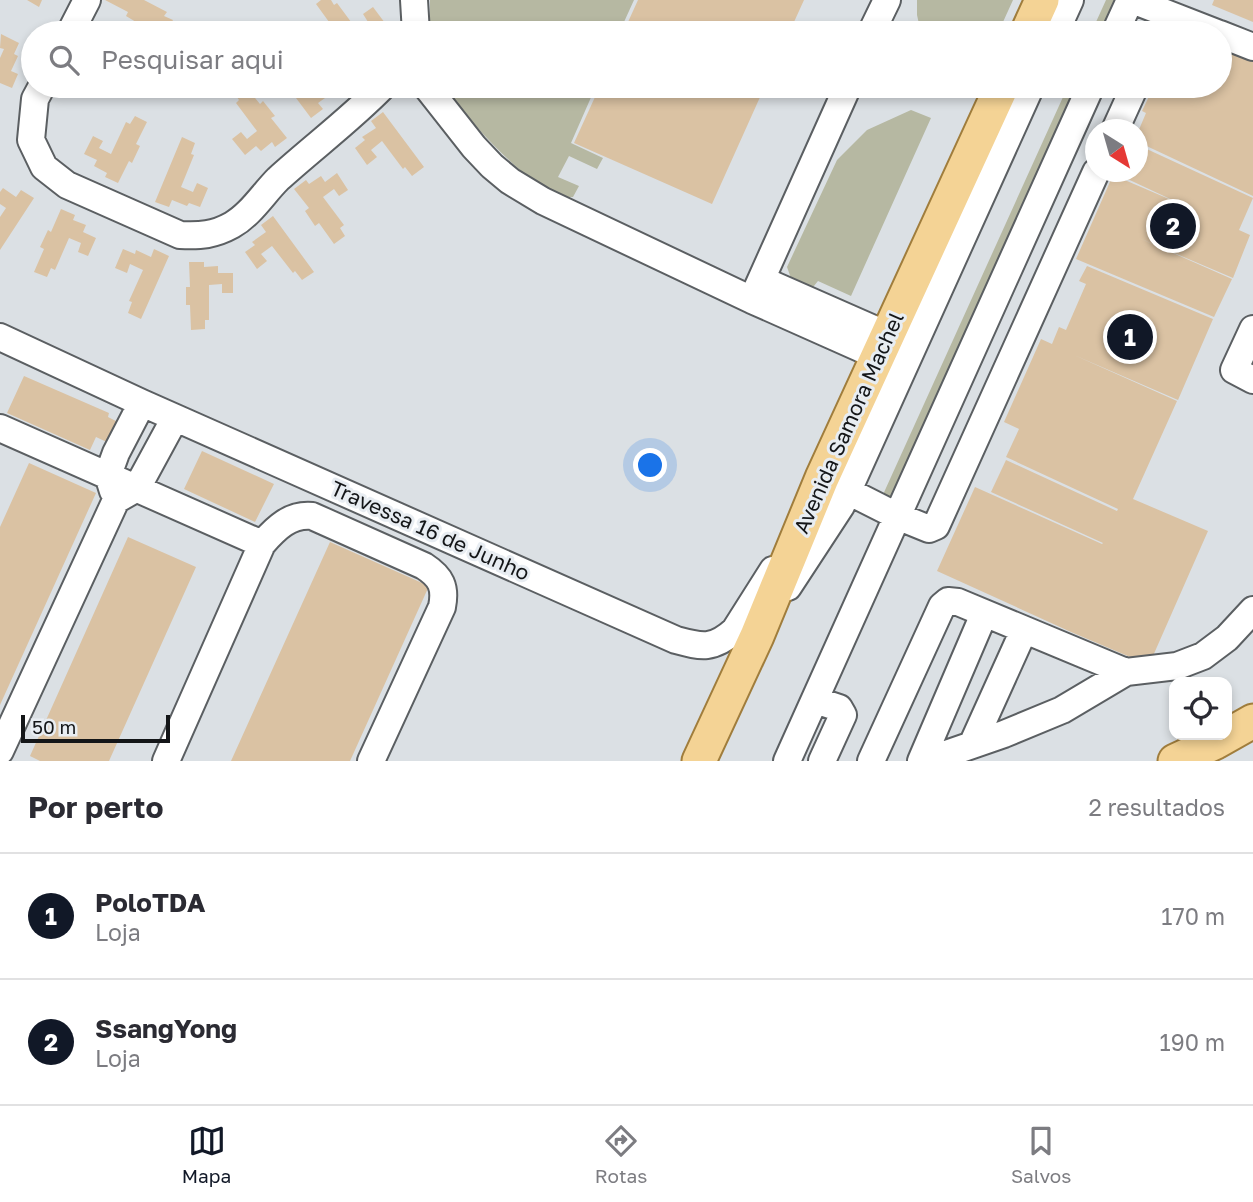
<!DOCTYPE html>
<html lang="pt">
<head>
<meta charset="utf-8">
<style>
	body { margin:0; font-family:"Golos Text",sans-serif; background:#f2f2f3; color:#2b2b33 }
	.controls { position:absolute; right:21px; bottom:21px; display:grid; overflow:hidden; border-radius:14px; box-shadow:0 4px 10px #0003 }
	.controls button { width:63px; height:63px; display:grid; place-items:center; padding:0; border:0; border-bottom:2px solid #e1e1e2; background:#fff; color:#2b2b33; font:35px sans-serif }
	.compass { position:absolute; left:1085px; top:119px; width:63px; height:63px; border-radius:50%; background:#fff; box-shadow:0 4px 10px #0003; rotate:143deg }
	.scale { position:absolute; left:21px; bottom:18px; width:149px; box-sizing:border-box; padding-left:7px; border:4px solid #141618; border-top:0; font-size:19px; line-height:24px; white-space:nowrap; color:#141618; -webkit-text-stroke:5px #e8edf2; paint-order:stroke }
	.you { position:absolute; left:651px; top:466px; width:24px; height:24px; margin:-18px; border:5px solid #fff; border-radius:50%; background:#1a73e8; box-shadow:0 0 0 10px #1a73e833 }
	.badge { display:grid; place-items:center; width:46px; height:46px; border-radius:50%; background:#111827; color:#fff; font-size:23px; font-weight:700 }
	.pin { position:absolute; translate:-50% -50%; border:4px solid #fff; box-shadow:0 2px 7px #0006 }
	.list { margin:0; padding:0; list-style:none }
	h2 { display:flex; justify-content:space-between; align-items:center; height:91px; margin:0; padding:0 28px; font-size:30px }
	h2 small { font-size:23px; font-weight:400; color:#7c7c81 }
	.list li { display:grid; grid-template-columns:46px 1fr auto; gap:21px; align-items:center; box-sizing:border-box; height:126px; padding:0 28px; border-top:2px solid #e1e1e2 }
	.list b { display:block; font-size:26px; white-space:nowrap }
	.list p { margin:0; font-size:23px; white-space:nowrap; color:#7c7c81 }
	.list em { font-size:23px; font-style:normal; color:#7c7c81 }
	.icon { flex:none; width:38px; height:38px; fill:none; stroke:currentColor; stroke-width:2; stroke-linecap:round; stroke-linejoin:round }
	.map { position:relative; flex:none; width:1253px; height:761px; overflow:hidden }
	.search { position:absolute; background:#fff; box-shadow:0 4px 10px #0003; left:21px; right:21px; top:21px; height:77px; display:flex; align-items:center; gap:18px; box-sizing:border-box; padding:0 24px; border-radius:38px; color:#7c7c81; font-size:26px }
	.sheet { height:343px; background:#fff }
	nav { display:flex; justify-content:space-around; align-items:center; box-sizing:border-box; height:98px; border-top:2px solid #e1e1e2; background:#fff; font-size:19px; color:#7c7c81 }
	nav a { display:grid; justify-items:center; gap:4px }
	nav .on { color:#111827 }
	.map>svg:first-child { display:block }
</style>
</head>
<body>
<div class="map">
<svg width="1253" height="761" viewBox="0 0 1253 761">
	<rect width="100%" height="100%" fill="#dbe0e4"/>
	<!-- green -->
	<path fill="#b6b8a2" d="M430 0H634L619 33H430Z
		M917 0H1013L998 33H921L917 15Z
		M1106 0H1119L1104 33H1091Z
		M445 86H596L571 143 603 158 597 169 569 156 558 177 579 186 573 197 554 198C512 166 475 130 445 86Z
		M1068 86H1081L894 504 881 499Z
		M911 110 931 118 851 296 818 281 809 292 793 284 787 267 837 160 867 130Z"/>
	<!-- building -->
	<path fill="#dac2a3" d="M27 0H42L39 7Z
		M105 0H144L167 12 164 16 173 20 166 33 144 21 141 25 126 16 128 12Z
		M321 0H331L334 5 337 3 357 30 368 22 363 14 373 7 385 23 375 31 377 33H337L316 4Z
		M638 0H804L789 33H623Z
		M1214 0H1253V22L1212 5Z
		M86 25 103 33H83Z
		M1 34 19 43 14 54 18 56 11 71 18 74 12 88 0 83V58L4 49 0 48Z
		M1220 46 1253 60V196L1138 142V132L1146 113 1142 111 1154 86H1220Z
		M243 86H245L260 104 263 101 275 116 271 118 287 138 275 147 272 142 261 151 256 146 245 155 232 139 241 132 247 139 257 131 236 103 239 100 234 93Z
		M287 86H309L312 89 316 86H335L329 90 332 93 318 103 323 109 311 118Z
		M600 86H765L712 204 574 143Z
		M383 112 424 167 412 176 405 167 403 169 382 141 371 150 377 157 367 165 355 148 365 140 362 137 376 128 371 121Z
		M135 116 147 122 136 144 140 146 132 163 129 161 118 183 105 177 107 173 94 166 97 160 84 154 93 136 103 141 99 148 111 154 126 122 130 124Z
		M182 137 195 143 191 154 194 155 181 187 193 192 197 183 208 188 200 207 189 203 187 206 172 200 169 207 155 202Z
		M1138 145 1253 198 1239 230 1250 235 1233 278 1139 238 1232 279 1214 317 1076 259 1113 175 1183 205 1119 175 1120 172H1138Z
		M337 173 348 190 339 196 334 189 323 197 344 225 340 228 345 236 334 244 319 223 315 226 305 211 309 208 294 189 306 180 309 184 321 176 325 182Z
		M3 188 16 197 21 190 34 198 0 250V217L6 208 0 204V192Z
		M61 209 75 215 73 220 86 225 83 232 96 238 88 256 78 252 81 243 69 238 55 270 51 268 47 277 34 272 44 249 40 247 48 230 51 232Z
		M273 216 314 272 302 280 295 271 293 273 272 246 261 254 267 261 257 269 245 252 255 245 252 242 266 232 261 225Z
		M123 249 135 254 136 250 151 257 154 249 169 256 141 319 128 313 132 302 129 301 143 270 130 264 127 273 115 268Z
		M189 262H204V267L218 266V273H233V293H222V284L209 285V320H205V329L191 330 190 305H186V287H190Z
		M1087 266 1213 319 1178 400 1074 355 1177 401 1133 499 1208 531 1149 665 1071 632 937 571 975 487 1102 544 1103 543 991 492 1006 460 1117 511 1118 509 1006 457 1019 429 1004 422 1041 339 1052 344 1059 327 1066 330 1086 284 1079 281Z
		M24 376 109 413 108 417 120 423 111 444 96 437 90 450 7 413Z
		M202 451 274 484 255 522 184 489Z
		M29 463 96 493 0 705V527Z
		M128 537 196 567 109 761H40L30 756Z
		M330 542 429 586 350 761H231Z"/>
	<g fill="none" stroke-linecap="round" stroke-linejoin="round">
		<!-- minor casing -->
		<g stroke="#5b5f62" stroke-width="30">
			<path id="minor" d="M414 0 416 33
				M1132 0 1217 33
				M70 33 87 0
				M871 33 887 0
				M1055 33 1070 0
				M1115 33 1130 0
				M1220 34 1253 47
				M42 86 35 99 31 140 44 167 67 185 180 235C201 236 214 235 232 225 251 214 263 194 278 179 312 148 351 119 383 86
				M426 86 474 147 492 166 510 181 543 201 752 300 878 356
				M1115 130 1135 86
				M762 280 887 335
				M752 300 848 86
				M1253 329 1234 370 1253 380
				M0 337 142 403 676 640C702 647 713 650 735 630L773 570
				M0 428 262 544
				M834 484 897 516 929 529 936 526 1096 172
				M113 491 108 475 116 453 142 403
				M788 587 841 506 1031 86
				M815 700 839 708 843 715 822 761
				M972 745 1024 630
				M0 751 116 500 137 488 175 418
				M166 761 262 544C276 528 290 514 312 516L424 566C441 577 446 587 442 607L371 761
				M787 761 1091 86
				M871 761 942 606 948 601 958 602 1126 672
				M921 761 984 614
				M926 761 1004 734 1062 710 1126 672 1177 666 1203 656 1227 638 1253 610"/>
		</g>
		<!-- major casing -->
		<g stroke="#a07d3c" stroke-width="37">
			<path id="major" d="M1027 33 1042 0
				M699 761 757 636 822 478 1002 86
				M1175 761 1216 742 1253 721"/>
		</g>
		<!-- minor -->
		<use href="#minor" stroke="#fff" stroke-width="26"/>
		<!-- major -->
		<use href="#major" stroke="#f4d395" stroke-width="33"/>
	</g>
	<g text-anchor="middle" stroke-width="6" stroke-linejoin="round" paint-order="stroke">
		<!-- street labels -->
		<g font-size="21" fill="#141618" stroke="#e8edf2">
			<text transform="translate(849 423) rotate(-66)" y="7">Avenida Samora Machel</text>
			<text transform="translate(430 531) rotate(24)" y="7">Travessa 16 de Junho</text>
		</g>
	</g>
</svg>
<div class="controls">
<button><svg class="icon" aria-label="locate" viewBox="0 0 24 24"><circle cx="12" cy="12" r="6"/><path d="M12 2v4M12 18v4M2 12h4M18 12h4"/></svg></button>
</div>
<svg class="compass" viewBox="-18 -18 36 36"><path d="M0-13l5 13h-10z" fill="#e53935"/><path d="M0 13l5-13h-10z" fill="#7c7c81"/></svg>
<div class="scale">50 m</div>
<div class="you"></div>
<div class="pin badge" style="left:1130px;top:337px">1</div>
<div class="pin badge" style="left:1173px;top:226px">2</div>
<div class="search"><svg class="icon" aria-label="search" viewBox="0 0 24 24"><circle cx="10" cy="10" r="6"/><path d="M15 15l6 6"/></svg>Pesquisar aqui</div>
</div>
<section class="sheet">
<h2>Por perto<small>2 resultados</small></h2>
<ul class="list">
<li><span class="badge">1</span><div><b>PoloTDA</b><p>Loja</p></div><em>170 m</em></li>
<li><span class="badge">2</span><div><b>SsangYong</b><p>Loja</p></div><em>190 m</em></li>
</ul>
</section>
<nav>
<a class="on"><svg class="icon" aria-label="map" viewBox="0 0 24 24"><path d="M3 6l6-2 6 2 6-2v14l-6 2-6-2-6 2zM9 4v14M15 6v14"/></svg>Mapa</a>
<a><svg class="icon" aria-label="directions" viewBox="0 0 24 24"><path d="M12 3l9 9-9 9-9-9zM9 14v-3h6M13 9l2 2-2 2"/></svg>Rotas</a>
<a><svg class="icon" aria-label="saved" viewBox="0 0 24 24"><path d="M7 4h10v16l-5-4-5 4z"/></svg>Salvos</a>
</nav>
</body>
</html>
